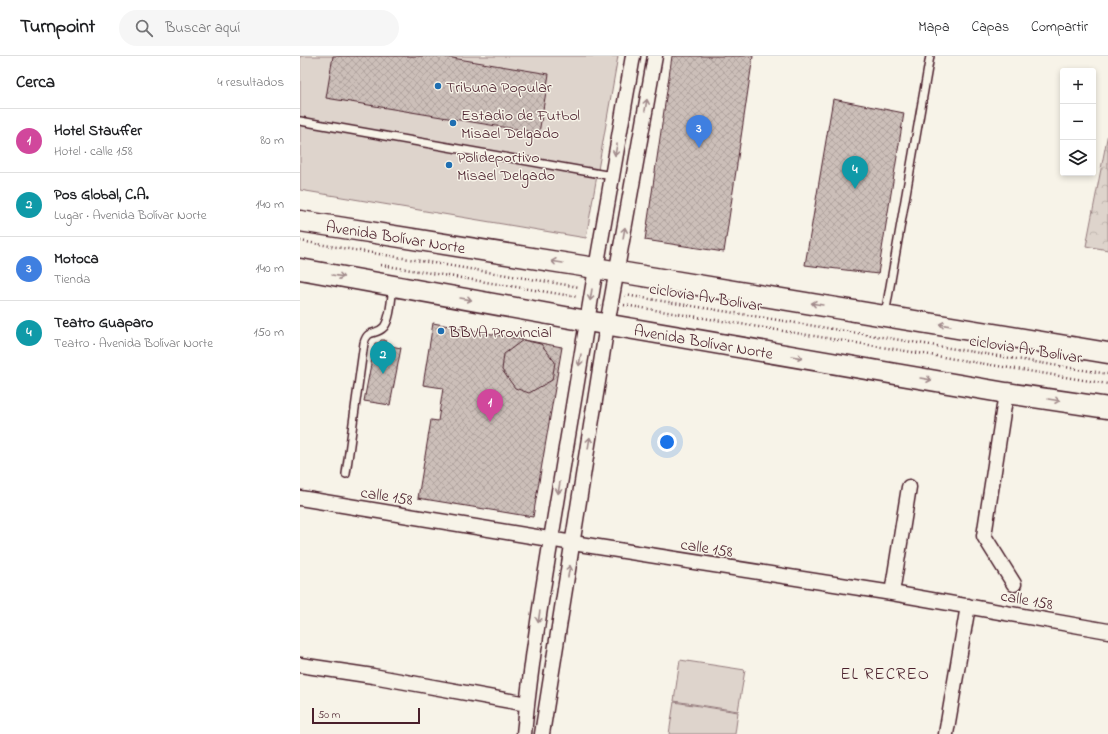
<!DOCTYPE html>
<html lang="es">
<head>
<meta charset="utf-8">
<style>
	body { margin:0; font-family:"Indie Flower",sans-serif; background:#f6f6f6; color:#202124 }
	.controls { position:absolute; right:12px; top:12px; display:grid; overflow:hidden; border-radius:4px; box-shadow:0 2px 6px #0003 }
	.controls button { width:36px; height:36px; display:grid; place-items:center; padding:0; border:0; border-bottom:1px solid #e0e0e0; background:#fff; color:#202124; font:20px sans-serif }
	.scale { position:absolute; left:12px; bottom:10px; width:108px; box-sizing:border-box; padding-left:4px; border:2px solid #4a1f2b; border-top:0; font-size:11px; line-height:14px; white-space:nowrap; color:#4a1f2b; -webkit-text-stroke:3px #f7f3e8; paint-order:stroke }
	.you { position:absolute; left:367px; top:386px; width:14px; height:14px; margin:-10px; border:3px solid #fff; border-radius:50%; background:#1a73e8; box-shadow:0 0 0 6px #1a73e833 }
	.badge { display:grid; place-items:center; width:26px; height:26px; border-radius:50%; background:#1f6fb2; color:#fff; font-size:13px; font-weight:700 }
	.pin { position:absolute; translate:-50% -33px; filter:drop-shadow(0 1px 2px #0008) }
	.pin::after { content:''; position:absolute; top:21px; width:14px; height:12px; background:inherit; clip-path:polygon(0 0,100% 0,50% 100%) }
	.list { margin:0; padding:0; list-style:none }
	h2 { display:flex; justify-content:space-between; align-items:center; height:52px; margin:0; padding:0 16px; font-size:17px }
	h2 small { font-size:13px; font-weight:400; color:#757577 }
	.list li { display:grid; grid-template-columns:26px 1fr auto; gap:12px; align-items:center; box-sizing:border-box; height:64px; padding:0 16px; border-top:1px solid #e0e0e0 }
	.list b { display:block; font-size:15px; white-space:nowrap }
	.list p { margin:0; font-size:13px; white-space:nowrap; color:#757577 }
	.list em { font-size:13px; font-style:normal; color:#757577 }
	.icon { flex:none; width:22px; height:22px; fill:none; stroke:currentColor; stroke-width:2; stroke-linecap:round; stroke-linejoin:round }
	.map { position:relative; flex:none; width:808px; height:678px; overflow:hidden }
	header { display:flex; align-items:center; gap:24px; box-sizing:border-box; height:56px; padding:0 20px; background:#fff; border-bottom:1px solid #e0e0e0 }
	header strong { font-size:19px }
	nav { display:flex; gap:22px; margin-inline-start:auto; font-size:14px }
	.search { width:280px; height:36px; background:#f6f6f6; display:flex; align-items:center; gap:10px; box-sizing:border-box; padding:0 14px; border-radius:22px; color:#757577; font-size:15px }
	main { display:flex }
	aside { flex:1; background:#fff }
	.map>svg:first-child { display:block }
</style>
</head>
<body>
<header>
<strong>Turnpoint</strong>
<div class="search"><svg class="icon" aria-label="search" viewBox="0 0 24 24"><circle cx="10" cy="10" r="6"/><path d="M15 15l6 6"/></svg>Buscar aquí</div>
<nav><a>Mapa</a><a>Capas</a><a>Compartir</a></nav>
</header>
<main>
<aside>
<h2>Cerca<small>4 resultados</small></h2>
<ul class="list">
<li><span class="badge" style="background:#d1479c">1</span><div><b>Hotel Stauffer</b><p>Hotel · calle 158</p></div><em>80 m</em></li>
<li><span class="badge" style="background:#0f9aa8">2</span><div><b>Pos Global, C.A.</b><p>Lugar · Avenida Bolívar Norte</p></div><em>140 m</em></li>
<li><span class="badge" style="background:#3f7fe0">3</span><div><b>Motoca</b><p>Tienda</p></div><em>140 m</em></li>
<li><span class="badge" style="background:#0f9aa8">4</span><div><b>Teatro Guaparo</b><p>Teatro · Avenida Bolívar Norte</p></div><em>150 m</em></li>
</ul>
</aside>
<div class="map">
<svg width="808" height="678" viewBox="0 0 808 678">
	<defs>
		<pattern id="park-crowns" width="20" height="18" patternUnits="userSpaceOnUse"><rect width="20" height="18" fill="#ded4cc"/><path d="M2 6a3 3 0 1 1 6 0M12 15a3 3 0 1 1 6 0" fill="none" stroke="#c0b6af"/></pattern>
		<pattern id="building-cross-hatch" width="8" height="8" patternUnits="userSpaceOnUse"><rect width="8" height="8" fill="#ccbfb9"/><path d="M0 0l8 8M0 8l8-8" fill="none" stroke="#b1a49f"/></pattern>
	</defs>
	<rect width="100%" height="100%" fill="#f7f3e8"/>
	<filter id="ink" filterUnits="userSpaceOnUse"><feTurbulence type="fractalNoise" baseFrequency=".025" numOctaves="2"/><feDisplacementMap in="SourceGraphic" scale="8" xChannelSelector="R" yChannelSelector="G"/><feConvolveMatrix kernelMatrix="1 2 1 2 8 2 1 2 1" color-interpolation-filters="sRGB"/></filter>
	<g filter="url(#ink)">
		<!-- park -->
		<path fill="url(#park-crowns)" stroke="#947a7c" d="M808 77V194L786 190Z"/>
		<!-- garden -->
		<path fill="#ded4cc" stroke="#947a7c" d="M0 0H318L286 182 0 134Z
			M380 604 445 614 438 655 374 645Z
			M374 646 438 656 435 678H369Z"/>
		<!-- building -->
		<path fill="url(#building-cross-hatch)" stroke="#4a1f2b" d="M33 0H140L249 18 239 77 26 42Z
			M372 0H453L424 196 345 184Z
			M533 43 604 57 578 218 505 209Z
			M133 267 262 291 233 461 118 442 131 364 138 365 143 332 123 329Z
			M81 284H85L86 289 101 292 90 349 64 345 75 287H79Z
			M223 284 241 288 255 306 252 324 229 337 215 332 202 314 204 298Z"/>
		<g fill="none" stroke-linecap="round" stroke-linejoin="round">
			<!-- lane casing -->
			<g stroke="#4a1f2b" stroke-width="10">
				<path id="lane" d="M0 65 312 120
					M585 259 630 0
					M46 418 64 287C68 272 76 280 84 271 91 262 91 243 93 231"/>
			</g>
			<!-- street casing -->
			<g stroke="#4a1f2b" stroke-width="17">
				<path id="street" d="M706 337 684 480 714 528
					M0 442 273 487 592 537 808 575
					M592 537 609 431
					M0 609 73 620 227 648
					M224 678C233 584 250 491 265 398 287 265 309 133 333 0
					M242 678 307 269 355 0
					M646 678 668 550"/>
			</g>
			<!-- secondary casing -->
			<g stroke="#4a1f2b" stroke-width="23">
				<g id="secondary">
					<path id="s1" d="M0 165 295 212 808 297"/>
					<path id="s2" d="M0 213 287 265 706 337 808 352"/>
				</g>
			</g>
			<!-- path -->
			<path stroke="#4a1f2b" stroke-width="2.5" stroke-dasharray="1 3" stroke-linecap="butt" d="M0 185 279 231
				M81 209 278 241
				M325 239 808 318
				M324 249 808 328"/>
			<!-- lane -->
			<use href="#lane" stroke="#f7f3e8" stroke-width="7"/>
			<!-- street -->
			<use href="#street" stroke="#f7f3e8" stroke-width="14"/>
			<!-- secondary -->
			<use href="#secondary" stroke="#f7f3e8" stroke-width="20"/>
		</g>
		<!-- one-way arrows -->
		<defs><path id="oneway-shaft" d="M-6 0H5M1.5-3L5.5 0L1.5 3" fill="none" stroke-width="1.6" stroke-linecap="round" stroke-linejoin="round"/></defs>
		<g stroke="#a0898a">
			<use href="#oneway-shaft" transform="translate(346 49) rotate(-80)"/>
			<use href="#oneway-shaft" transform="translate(316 94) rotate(100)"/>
			<use href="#oneway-shaft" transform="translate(324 177) rotate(-80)"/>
			<use href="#oneway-shaft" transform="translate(257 206) rotate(-171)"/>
			<use href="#oneway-shaft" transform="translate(38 220) rotate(10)"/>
			<use href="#oneway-shaft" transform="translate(291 239) rotate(99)"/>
			<use href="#oneway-shaft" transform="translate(166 243) rotate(10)"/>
			<use href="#oneway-shaft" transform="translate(517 248) rotate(-171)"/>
			<use href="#oneway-shaft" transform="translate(645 269) rotate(-170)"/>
			<use href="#oneway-shaft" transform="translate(497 301) rotate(10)"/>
			<use href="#oneway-shaft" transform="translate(280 304) rotate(99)"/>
			<use href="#oneway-shaft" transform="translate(626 323) rotate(10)"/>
			<use href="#oneway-shaft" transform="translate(754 344) rotate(9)"/>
			<use href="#oneway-shaft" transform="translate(289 387) rotate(-81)"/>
			<use href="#oneway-shaft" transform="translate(259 432) rotate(99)"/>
			<use href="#oneway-shaft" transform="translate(269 515) rotate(-80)"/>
			<use href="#oneway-shaft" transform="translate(239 561) rotate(98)"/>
		</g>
	</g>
	<!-- markers -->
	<g fill="#1f6fb2" stroke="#f7f3e8" stroke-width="1.5">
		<circle cx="138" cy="30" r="4"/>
		<circle cx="153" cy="67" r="4"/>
		<circle cx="149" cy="109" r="4"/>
		<circle cx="141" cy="275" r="4"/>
	</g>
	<g text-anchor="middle" stroke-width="3" stroke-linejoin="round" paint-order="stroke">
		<!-- poi labels -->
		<g font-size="16" fill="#4a1f2b" stroke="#f7f3e8" text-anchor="start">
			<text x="146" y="36">Tribuna Popular</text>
			<text x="161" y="64">Estadio de Futbol<tspan x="161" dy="18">Misael Delgado</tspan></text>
			<text x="157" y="106">Polideportivo<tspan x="157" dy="18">Misael Delgado</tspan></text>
			<text x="149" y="281">BBVA Provincial</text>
		</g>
		<!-- street labels -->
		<g font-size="16" fill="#4a1f2b" stroke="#f7f3e8">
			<text dy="6" stroke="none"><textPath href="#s1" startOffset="97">Avenida Bolívar Norte</textPath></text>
			<text transform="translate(406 240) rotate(9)" y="6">ciclovia Av Bolivar</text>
			<text dy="6" stroke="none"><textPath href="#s2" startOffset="410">Avenida Bolívar Norte</textPath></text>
			<text transform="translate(726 292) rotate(9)" y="6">ciclovia Av Bolivar</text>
			<text transform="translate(87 439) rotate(9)" y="6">calle 158</text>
			<text transform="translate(407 491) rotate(9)" y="6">calle 158</text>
			<text transform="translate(727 543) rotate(10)" y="6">calle 158</text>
		</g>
		<!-- neighbourhood labels -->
		<g font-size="17" letter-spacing="1" fill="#4a1f2b" stroke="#f7f3e8">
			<text x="585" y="623">EL RECREO</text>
		</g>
	</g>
</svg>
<div class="controls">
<button>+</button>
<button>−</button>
<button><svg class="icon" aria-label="layers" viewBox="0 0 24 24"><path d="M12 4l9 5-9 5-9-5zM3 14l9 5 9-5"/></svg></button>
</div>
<div class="scale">50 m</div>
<div class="you"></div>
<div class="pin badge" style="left:190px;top:366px;background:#d1479c">1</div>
<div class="pin badge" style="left:83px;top:318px;background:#0f9aa8">2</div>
<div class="pin badge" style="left:399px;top:92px;background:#3f7fe0">3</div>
<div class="pin badge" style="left:555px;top:133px;background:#0f9aa8">4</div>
</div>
</main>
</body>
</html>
